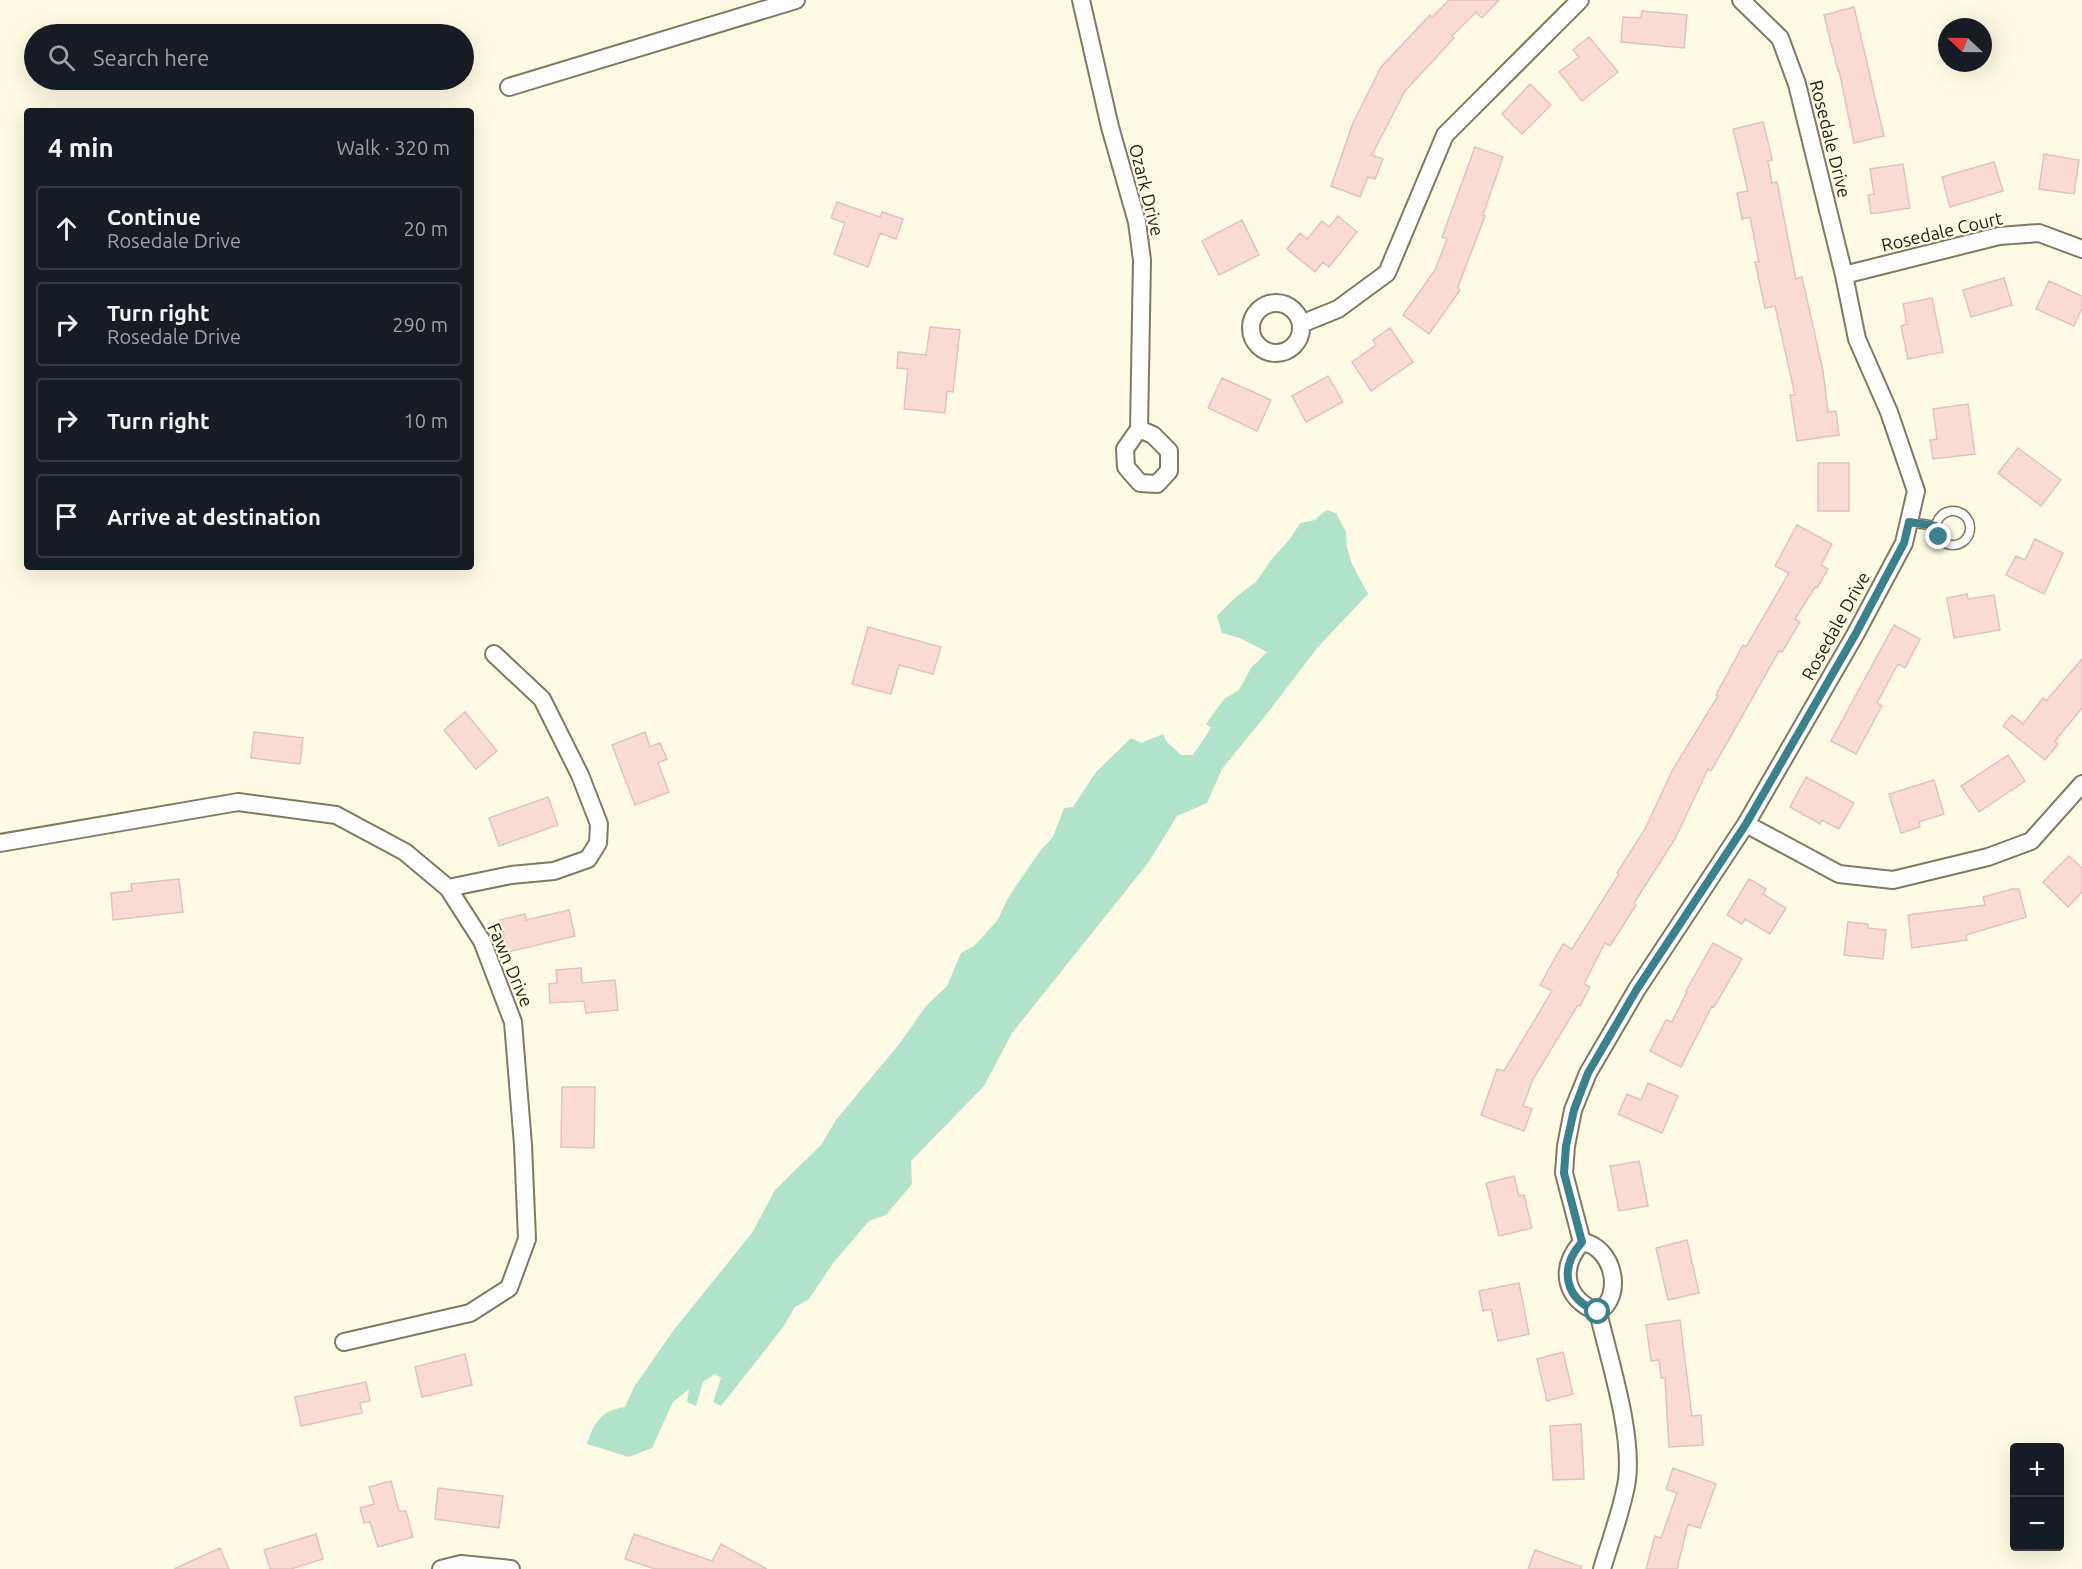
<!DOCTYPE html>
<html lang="en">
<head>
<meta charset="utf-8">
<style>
	body { margin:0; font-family:Ubuntu,sans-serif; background:#242831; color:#f1f3f6 }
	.controls { position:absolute; right:18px; bottom:18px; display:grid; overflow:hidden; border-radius:6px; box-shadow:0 6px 24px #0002 }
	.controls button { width:54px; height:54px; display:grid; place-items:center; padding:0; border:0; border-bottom:2px solid #363941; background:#171b24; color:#f1f3f6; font:30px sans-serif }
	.compass { position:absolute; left:1938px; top:18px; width:54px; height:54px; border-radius:50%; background:#171b24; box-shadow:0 6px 24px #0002; rotate:292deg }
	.stop { position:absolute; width:18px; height:18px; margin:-14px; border:4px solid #3b808d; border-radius:50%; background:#fff }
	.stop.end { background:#3b808d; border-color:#fff; box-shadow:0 2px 6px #0008 }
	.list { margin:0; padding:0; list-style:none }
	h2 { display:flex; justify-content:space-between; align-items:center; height:78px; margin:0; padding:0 24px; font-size:26px }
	h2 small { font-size:20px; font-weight:400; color:#9ea1a6 }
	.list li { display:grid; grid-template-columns:39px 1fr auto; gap:18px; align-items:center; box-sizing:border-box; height:84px; margin:0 12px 12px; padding:0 12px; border:2px solid #363941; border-radius:6px }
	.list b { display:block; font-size:22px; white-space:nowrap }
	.list p { margin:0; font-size:20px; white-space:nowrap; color:#9ea1a6 }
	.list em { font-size:20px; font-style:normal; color:#9ea1a6 }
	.icon { flex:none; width:33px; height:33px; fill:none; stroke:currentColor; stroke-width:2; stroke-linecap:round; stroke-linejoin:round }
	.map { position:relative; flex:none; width:2082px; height:1569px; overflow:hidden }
	.search { position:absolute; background:#171b24; box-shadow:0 6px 24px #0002; left:24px; top:24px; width:450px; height:66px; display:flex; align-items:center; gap:15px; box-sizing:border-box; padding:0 21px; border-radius:33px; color:#9ea1a6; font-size:22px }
	.panel { position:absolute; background:#171b24; box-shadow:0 6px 24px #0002; left:24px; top:108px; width:450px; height:462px; border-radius:6px }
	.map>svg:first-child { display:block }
</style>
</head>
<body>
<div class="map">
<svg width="2082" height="1569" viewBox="0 0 2082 1569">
	<rect width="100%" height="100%" fill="#fffae4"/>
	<!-- green -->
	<path fill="#b0e3c9" d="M1326 510 1336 513 1346 532 1347 548 1352 564 1368 594 1318 647 1266 715 1222 769 1207 803 1177 816 1148 863 1012 1033 984 1086 911 1161 912 1184 886 1215 869 1221 833 1263 809 1299 795 1307 784 1326 721 1406 713 1402 721 1378 715 1374 703 1382 696 1406 687 1402 689 1389 673 1402 652 1448 629 1457 587 1444C594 1422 602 1410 625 1407L634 1387 673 1331 752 1233 775 1190 821 1145 836 1120 900 1043 926 1006 947 986 961 953 974 946 997 921 1008 898 1024 874 1041 850 1053 837 1064 808 1073 807 1096 772 1131 738 1141 743 1163 734 1166 741 1181 755H1193L1211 728 1206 724 1224 699 1239 690 1251 668 1267 652 1240 638 1222 633 1217 616 1237 596 1256 582 1271 560 1290 539 1300 523 1315 520Z"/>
	<!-- building -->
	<path fill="#fadbd4" stroke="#e1c2bc" stroke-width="1.5" d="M1449 0H1499L1482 18 1476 12 1452 36 1454 38 1405 91 1372 155 1383 159 1375 179 1368 177 1360 197 1331 186 1353 123 1381 67 1430 15 1432 17Z
		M1854 7 1884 136 1854 143 1839 70 1838 71 1824 15Z
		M1642 11 1687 15 1684 48 1621 42 1623 17 1641 18Z
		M1589 37 1618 72 1582 101 1559 72 1579 57 1573 50Z
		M1530 84 1551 105 1522 134 1502 114Z
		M1763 122 1772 158V160L1768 161 1772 183 1777 182 1796 279 1802 277 1823 371 1828 412 1836 411 1839 435 1797 441 1790 395H1795L1775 306 1765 308 1755 262H1759L1750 217 1742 219 1737 193 1748 191 1733 129Z
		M1475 147 1503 157 1483 215 1485 216 1458 287 1460 290 1429 334 1403 315 1435 270 1447 239 1442 237Z
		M2044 154 2079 160 2074 194 2039 189Z
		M1994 162 2003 191 1950 207 1942 177Z
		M1903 164 1910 208 1871 214 1868 195 1874 194 1870 169Z
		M837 202 880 217 882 212 903 219 896 239 880 233 868 267 834 254 845 223 831 218Z
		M1338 216 1357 232 1329 267 1323 262 1315 272 1287 249 1300 233 1307 239 1322 221 1329 227Z
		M1242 220 1259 255 1219 275 1202 241Z
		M2004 278 2012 305 1971 317 1963 290Z
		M2049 281 2082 296V308L2074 326 2036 309Z
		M1932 298 1943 352 1908 359 1901 326 1907 324 1903 304Z
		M930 327 960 330 953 392 947 391 945 413 904 409 908 369 897 368 898 352 926 355Z
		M1390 328 1413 362 1371 391 1352 362 1376 345 1373 340Z
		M1328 376 1343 402 1306 422 1292 396Z
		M1222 378 1271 400 1257 431 1208 408Z
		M1968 404 1975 454 1933 459 1930 440 1937 439 1933 409Z
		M2018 448 2061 480 2041 506 1998 473Z
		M1818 463H1849V511H1818Z
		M1797 525 1832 544 1821 565 1828 569 1817 588 1815 587 1795 619 1800 622 1782 652 1779 651 1711 771 1708 769 1675 839 1634 903 1636 905 1610 946 1605 943 1584 984 1590 987 1580 1006 1578 1005 1533 1079 1523 1106 1532 1109 1524 1131 1481 1115 1497 1069 1504 1071 1552 991 1540 985 1563 944 1572 949 1619 874 1617 873 1645 829 1672 771 1718 696 1716 695 1743 645 1746 647 1789 573 1775 566Z
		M2035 539 2063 553 2044 594 2006 575 2016 556 2025 560Z
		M1967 594 1968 599 1994 595 2000 630 1954 638 1947 598Z
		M1894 625 1920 639 1905 668 1898 664 1877 703 1882 706 1856 754 1831 741Z
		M868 627 941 647 933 674 899 665 891 694 852 684Z
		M2082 659V708L2055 741 2058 744 2045 760 2003 726 2012 715 2023 724 2043 698 2046 701Z
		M465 712 497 751 476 769 444 730Z
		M254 732 303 738 300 764 251 758Z
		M645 732 650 747 660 743 667 759 658 763 669 792 635 805 612 745Z
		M2008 755 2025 781 1979 812 1961 786Z
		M1806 777 1854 803 1839 829 1822 820 1820 824 1790 807Z
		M1934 780 1944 814 1919 822 1920 827 1901 833 1889 794Z
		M548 797 558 825 499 846 489 818Z
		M2069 856 2082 868V892L2068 907 2043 882Z
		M179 879 183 912 113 920 111 893 132 891 131 884Z
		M1749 879 1766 889 1763 894 1786 908 1770 934 1745 919 1742 924 1727 915Z
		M2012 889H2019L2026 917 1966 935 1967 940 1912 948 1908 915 1985 905 1983 897Z
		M569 910 575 936 508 952 500 920 525 914 526 920Z
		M1848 922 1868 924V928L1886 930 1883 959 1844 955Z
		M1713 943 1742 959 1714 1007 1712 1006 1681 1067 1650 1051 1666 1020 1672 1022 1687 992 1686 991Z
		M581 968 582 983 615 980 618 1010 586 1013 584 1001 550 1003 549 984 557 983 556 970Z
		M1648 1083 1678 1096 1662 1133 1618 1114 1627 1094 1641 1100Z
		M562 1087H595L594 1148 561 1147Z
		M1639 1161 1648 1206 1619 1211 1610 1166Z
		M1514 1176 1519 1196 1524 1195 1532 1228 1499 1236 1486 1183Z
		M1687 1240 1699 1293 1668 1300 1656 1248Z
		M1519 1283 1529 1334 1498 1341 1491 1309 1483 1311 1479 1291Z
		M1680 1320 1692 1416 1701 1415 1703 1445 1669 1447 1665 1378H1661L1659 1360 1651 1361 1646 1325Z
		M1563 1352 1573 1394 1547 1401 1537 1359Z
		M465 1354 472 1385 422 1397 415 1367Z
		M366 1382 370 1401 360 1403 362 1413 301 1426 295 1397Z
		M1581 1424 1584 1479 1553 1480 1550 1426Z
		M1673 1468 1716 1484 1700 1528 1688 1524 1677 1569H1646L1655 1536 1661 1538 1677 1493 1666 1489Z
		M391 1481 399 1511H406L413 1537 378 1547 370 1522 364 1523 360 1508 374 1504 369 1487Z
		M438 1488 503 1496 499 1528 435 1519Z
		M316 1534 323 1559 291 1569H270L264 1550Z
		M634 1534 712 1561 721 1544 767 1569H655L625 1559Z
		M220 1548 229 1569H174Z
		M1535 1550 1582 1567 1581 1569H1528Z"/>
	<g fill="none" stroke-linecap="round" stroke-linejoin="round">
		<!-- lane casing -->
		<g stroke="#807a62" stroke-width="11">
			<path id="lane" d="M1936 528a17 17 0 1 1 34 0a17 17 0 1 1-34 0Z
				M1909 522 1936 526"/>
		</g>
		<!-- street casing -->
		<g stroke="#807a62" stroke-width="20">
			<path id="street" d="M1081 0 1110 127 1137 222 1142 260 1139 429 1125 449 1126 467 1140 483 1157 484 1169 471V451L1153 435 1139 429
				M509 87 796 0
				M1844 275 1999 236 2039 233 2082 249
				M1251 328a25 25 0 1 1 50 0a25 25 0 1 1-50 0Z
				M1301 324 1338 309 1387 273 1445 135 1580 0
				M1746 824 1839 874 1893 880 1988 857 2031 841 2082 784
				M0 843 238 802 336 815 405 852 448 888 482 941 513 1022 523 1145 527 1239 509 1288 470 1313 344 1342
				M448 888 511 875 554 871 588 859 598 843 599 824 580 775 542 699 494 654
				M1582 1242C1558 1269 1565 1299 1598 1312
				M441 1569 461 1564 511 1569
				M1602 1569C1610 1542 1623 1507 1627 1480 1633 1432 1609 1359 1598 1312 1625 1296 1613 1246 1582 1242L1564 1173 1566 1146 1573 1110 1588 1073 1637 989 1746 824 1855 635 1904 543 1916 491 1889 412 1857 339 1844 275 1797 84 1780 38 1741 0"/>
		</g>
		<!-- lane -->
		<use href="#lane" stroke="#fff" stroke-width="8"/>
		<!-- street -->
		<use href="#street" stroke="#fff" stroke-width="16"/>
	</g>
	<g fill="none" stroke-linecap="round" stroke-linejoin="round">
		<!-- route -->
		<path stroke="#3b808d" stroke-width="8" d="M1598 1312C1565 1299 1558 1269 1582 1242L1564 1173 1566 1146 1574 1110 1588 1073 1637 989 1746 824 1855 635 1904 543 1909 522 1936 526 1939 537"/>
	</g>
	<g text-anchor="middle" stroke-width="4.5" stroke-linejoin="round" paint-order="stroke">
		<!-- street labels -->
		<g font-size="18" fill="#1f1d13" stroke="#fffae4">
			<text transform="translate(1830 139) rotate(76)" y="6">Rosedale Drive</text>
			<text transform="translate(1146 190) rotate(76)" y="6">Ozark Drive</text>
			<text transform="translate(1942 232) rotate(-13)" y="6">Rosedale Court</text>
			<text transform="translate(1836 626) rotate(-61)" y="6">Rosedale Drive</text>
			<text transform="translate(510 965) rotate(67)" y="6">Fawn Drive</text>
		</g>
	</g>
</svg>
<div class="controls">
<button>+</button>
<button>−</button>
</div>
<svg class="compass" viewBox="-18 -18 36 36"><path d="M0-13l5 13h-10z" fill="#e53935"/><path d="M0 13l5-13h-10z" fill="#9ea1a6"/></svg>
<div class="stop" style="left:1598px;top:1312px"></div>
<div class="stop end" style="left:1939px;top:537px"></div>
<div class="search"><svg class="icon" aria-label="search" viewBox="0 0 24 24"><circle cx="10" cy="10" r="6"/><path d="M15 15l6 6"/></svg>Search here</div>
<section class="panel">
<h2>4 min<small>Walk · 320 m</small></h2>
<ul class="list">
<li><svg class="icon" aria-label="ahead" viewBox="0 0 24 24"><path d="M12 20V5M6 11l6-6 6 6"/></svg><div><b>Continue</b><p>Rosedale Drive</p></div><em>20 m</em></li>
<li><svg class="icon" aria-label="right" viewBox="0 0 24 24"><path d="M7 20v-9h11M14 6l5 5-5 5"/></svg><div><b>Turn right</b><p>Rosedale Drive</p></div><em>290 m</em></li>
<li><svg class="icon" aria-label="right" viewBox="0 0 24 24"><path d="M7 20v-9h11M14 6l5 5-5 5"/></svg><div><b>Turn right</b></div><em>10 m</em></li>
<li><svg class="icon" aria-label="arrive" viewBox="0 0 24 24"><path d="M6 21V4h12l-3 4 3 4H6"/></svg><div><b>Arrive at destination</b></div></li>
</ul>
</section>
</div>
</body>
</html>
